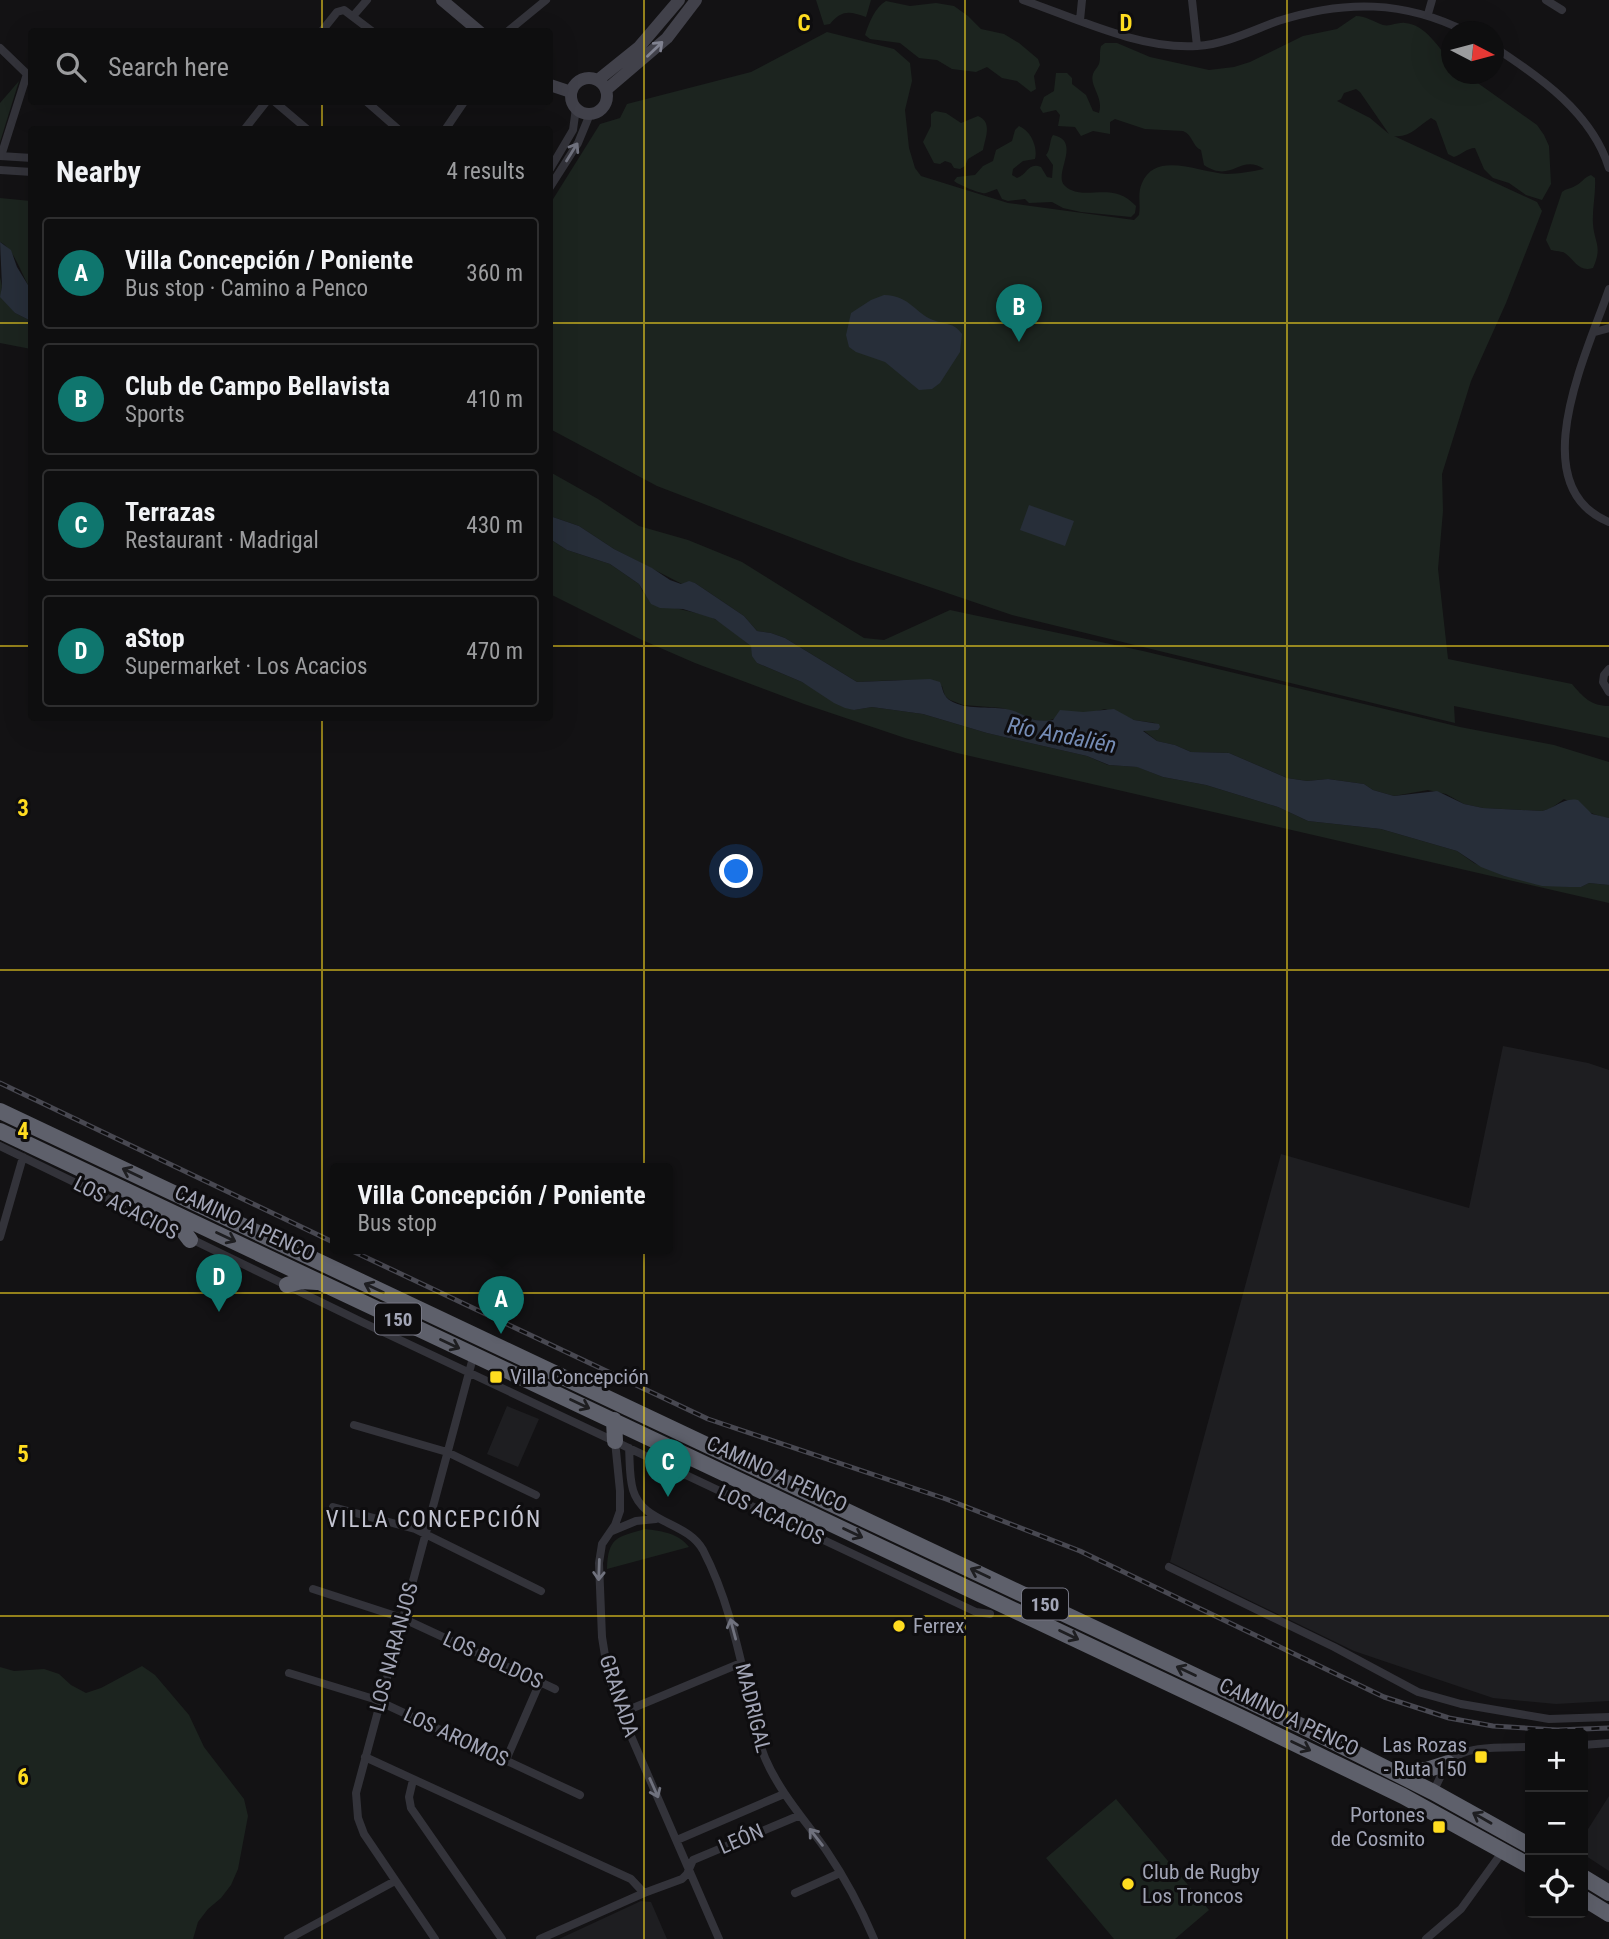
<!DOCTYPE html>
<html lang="en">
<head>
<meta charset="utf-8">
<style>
	body { margin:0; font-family:"Roboto Condensed",sans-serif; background:#1c1c1d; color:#f1f3f6 }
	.controls { position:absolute; right:21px; bottom:21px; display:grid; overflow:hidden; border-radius:7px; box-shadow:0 7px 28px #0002 }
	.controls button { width:63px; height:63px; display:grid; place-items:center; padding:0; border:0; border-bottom:2px solid #2e2e2f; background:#0e0e0f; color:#f1f3f6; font:35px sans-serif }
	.compass { position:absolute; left:1441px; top:21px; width:63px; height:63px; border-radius:50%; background:#0e0e0f; box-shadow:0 7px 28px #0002; rotate:96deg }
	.you { position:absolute; left:737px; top:872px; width:24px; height:24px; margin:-18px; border:5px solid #fff; border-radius:50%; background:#1a73e8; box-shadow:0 0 0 10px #1a73e833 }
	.badge { display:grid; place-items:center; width:46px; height:46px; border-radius:50%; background:#0f766e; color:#fff; font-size:23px; font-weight:700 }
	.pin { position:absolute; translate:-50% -58px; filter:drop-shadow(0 2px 4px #0008) }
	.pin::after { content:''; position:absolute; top:37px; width:24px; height:21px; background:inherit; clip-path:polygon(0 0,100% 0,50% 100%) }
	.popup { position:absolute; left:330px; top:1163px; width:343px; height:91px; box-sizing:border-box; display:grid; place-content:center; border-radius:7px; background:#0e0e0f; filter:drop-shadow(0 2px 5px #0005); font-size:23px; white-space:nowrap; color:#9b9c9e }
	.popup b { font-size:26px; color:#f1f3f6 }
	.popup::after { content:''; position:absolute; left:50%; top:100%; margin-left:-14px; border:14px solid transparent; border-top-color:#0e0e0f }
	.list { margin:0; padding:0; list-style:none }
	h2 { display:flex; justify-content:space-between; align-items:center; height:91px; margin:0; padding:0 28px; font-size:30px }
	h2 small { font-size:23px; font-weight:400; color:#9b9c9e }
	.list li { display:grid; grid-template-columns:46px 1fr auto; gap:21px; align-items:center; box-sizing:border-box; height:112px; margin:0 14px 14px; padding:0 14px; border:2px solid #2e2e2f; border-radius:7px }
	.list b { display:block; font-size:26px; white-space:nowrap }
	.list p { margin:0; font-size:23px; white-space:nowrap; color:#9b9c9e }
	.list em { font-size:23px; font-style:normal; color:#9b9c9e }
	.icon { flex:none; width:38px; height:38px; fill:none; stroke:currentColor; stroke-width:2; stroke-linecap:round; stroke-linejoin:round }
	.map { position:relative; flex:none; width:1609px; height:1939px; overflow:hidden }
	.search { position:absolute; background:#0e0e0f; box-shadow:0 7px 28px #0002; left:28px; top:28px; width:525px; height:77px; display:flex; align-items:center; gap:18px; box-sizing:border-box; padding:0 24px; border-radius:7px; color:#9b9c9e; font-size:26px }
	.panel { position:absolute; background:#0e0e0f; box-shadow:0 7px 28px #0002; left:28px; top:126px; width:525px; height:595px; border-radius:7px }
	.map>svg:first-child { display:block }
</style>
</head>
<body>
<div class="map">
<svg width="1609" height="1939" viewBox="0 0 1609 1939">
	<rect width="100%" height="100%" fill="#131214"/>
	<!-- built -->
	<path fill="#1e1e21" d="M1503 1046 1588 1063 1609 1070V1701L1556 1704 1493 1698 1354 1651 1170 1562 1281 1154 1469 1208Z
		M507 1406 539 1419 518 1467 487 1454Z
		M1609 1796V1871L1583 1854V1837Z
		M641 1901 651 1902 667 1939H559Z"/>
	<!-- green -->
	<path fill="#1c241f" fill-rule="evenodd" d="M816 0H871L866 17C849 11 842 10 830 24L824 25Z
		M886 1 910 6 936 3 954 6 968 16 981 29 1004 34 1019 43 1038 59 1040 65 1034 76 1036 89 1031 92 1017 81 1002 78 987 67 976 72 952 69 937 60 919 58 900 43 870 39 865 35C869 23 875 7 886 1Z
		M1356 16C1366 16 1374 22 1383 25 1390 27 1397 22 1405 23 1425 24 1439 48 1451 62L1452 74H1465L1537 125 1544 135 1549 146 1551 184 1542 200 1526 195 1509 183 1493 178 1484 169 1475 148C1467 148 1461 155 1454 157L1448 154 1436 121 1431 118C1418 126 1410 138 1394 136L1537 202 1542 211 1506 303 1471 381 1442 474 1443 511 1438 569 1448 659 1572 684C1583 697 1591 706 1609 706V738L1454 706 1455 723 1012 615 850 560 657 486 550 429V204L600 124 620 118 627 104 751 72 827 32 894 49 910 63 912 81 905 110 909 148 915 168 921 176 1008 203 1134 220 1139 215C1141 204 1137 194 1142 183 1156 150 1200 173 1227 174 1238 174 1254 171 1264 169 1240 153 1232 184 1204 165L1201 150C1192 146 1193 135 1183 131L1145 129 1115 119 1110 122V134L1093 131 1081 136 1075 127 1058 126 1060 115 1056 110 1043 113 1040 108 1044 97 1054 91 1056 73H1067L1072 78V84L1086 95 1093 111 1099 113C1104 97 1089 86 1093 74 1094 70 1098 67 1099 64 1101 58 1099 52 1101 46L1105 43H1117L1150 57 1209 70 1234 67 1250 62 1303 36 1337 29ZM1356 89 1360 92 1389 134 1370 118 1337 101 1341 99 1344 93Z
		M19 81 0 142V103Z
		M935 111 946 113 961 123 978 116C993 122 985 138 983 150L968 159 965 166 960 169 954 168 951 163 945 161 940 164 934 163 923 142 931 126V114Z
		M1019 126C1031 131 1038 147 1035 159L1023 161 1013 169 1012 175 1017 178C1028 174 1028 162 1041 167L1047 177 1052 178 1053 165 1046 155C1051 149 1049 141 1053 135 1083 141 1052 175 1065 186 1084 203 1112 179 1136 206L1135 213 1131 217 1081 212 1063 208 1052 202 1029 203 1025 199 1008 201 1002 199 997 189C993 190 990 192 986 193 982 195 957 184 954 181L957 177 975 175 983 166 993 161 996 150 1012 141 1015 130Z
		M1591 175 1595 178C1596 194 1592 209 1593 224 1594 242 1603 246 1593 268 1578 273 1574 258 1563 252 1562 252 1551 250 1551 250L1546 240 1562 192C1567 188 1570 189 1575 186 1582 183 1584 177 1591 175Z
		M0 198 31 201V290C22 276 14 248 0 242Z
		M0 277 2 286 1 291 15 313 31 321V349L0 343Z
		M550 472 598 499 639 526 688 540 742 562 864 638 884 640 950 610 1143 651 1460 727 1554 745 1609 762V818C1592 816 1579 806 1564 799L1550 809 1542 811 1483 808 1464 804 1446 794 1428 790 1394 796 1373 790 1364 784 1328 779 1307 781 1287 778 1229 753 1191 752 1175 745 1157 741 1143 730H1158L1155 723 1134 720 1105 709 1093 712H1075L1044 722 1022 717 1018 713 1002 708 963 705 950 700 945 696 942 686 899 680 857 682 785 638 771 633 757 631 744 616 695 583 689 582 682 584 614 549 579 526 550 516Z
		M550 539 567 550 610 564 639 584 644 594 675 608 709 616 724 624 751 646 757 663 802 682 854 710 872 707 923 714 987 733 1087 756 1108 765 1138 767 1163 777 1206 785 1278 807 1308 821 1381 829 1457 851 1474 863 1504 876 1569 887H1581L1589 883 1609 885V903L957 753 905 738 804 704 695 663 642 640 550 594Z
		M645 1529C662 1531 678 1533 689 1547L607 1569C608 1537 617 1537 645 1529Z
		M142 1666 155 1675 189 1715 204 1747 244 1799 248 1816 238 1869 231 1885 221 1898 208 1909 198 1922 193 1939H0V1667L14 1671 44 1669 59 1674 71 1685 86 1693 101 1688Z
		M1116 1799 1209 1910 1175 1939H1114L1046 1858Z"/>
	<!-- water -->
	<path fill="#272e39" d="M0 242 11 250 17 267 31 290V321L15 313 0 297 2 286Z
		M884 295C911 296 913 312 933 320 945 325 954 322 962 334L960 352 940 383 932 389 919 390 885 362 856 352 849 347 846 335 851 313 871 300Z
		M1029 505 1074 521 1065 546 1020 530Z
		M550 516 579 526 614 549 652 568 670 580 681 584 689 581 695 583 744 616 757 631 771 633 785 638 857 682 930 679 940 682C943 689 943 697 951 701 966 710 988 706 1006 709 1025 712 1028 724 1053 720L1060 710 1083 712 1114 709 1134 720 1159 724 1160 727 1158 730 1143 731 1157 741 1175 745 1191 752 1229 753 1287 778 1307 781 1328 779 1364 784 1373 790 1394 796 1437 791 1464 804 1483 808 1542 811C1556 808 1563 797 1578 800L1592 814 1609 818V885L1589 883 1581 887H1569L1542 886 1504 876 1481 867 1457 851 1381 829 1308 821 1278 807 1206 785 1163 777 1137 767 1109 765 1087 756 987 733 923 714 872 707 854 710 845 708 834 703 802 682 757 663 752 656 751 646 715 619 683 609 660 608 651 604 639 584 610 564 567 550 550 539Z"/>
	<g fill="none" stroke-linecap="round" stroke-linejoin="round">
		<!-- street -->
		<path stroke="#33333a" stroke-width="8" d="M1023 0C1075 18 1141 50 1197 46 1226 44 1251 31 1278 21 1344 0 1404 0 1467 32
			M1192 0 1197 46
			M1546 0 1562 10
			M1428 14 1432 0
			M354 15 367 0
			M1080 20 1082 0
			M321 32 337 12 344 10 373 32
			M507 32 546 0
			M1494 47C1540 77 1592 113 1609 168
			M0 48 27 74 1 156
			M275 102 308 130
			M367 102 399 130
			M244 130 266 102
			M445 130 464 102
			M0 156 32 158
			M550 169 573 130 576 108
			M0 170 32 172
			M550 187 578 143 590 114
			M1609 289C1588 351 1521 486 1609 522
			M1595 332 1609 328
			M1609 669 1604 675 1603 682 1609 692
			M0 1146 364 1323 976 1612 990 1614
			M0 1237 23 1157
			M354 1425 447 1452 536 1495
			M615 1441 620 1491V1511L615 1525 602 1544 599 1563 602 1637 607 1668 621 1713 719 1939
			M629 1448C630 1462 629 1476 633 1490 643 1524 687 1521 703 1550 726 1594 737 1643 748 1691 753 1714 756 1736 765 1758 780 1793 805 1820 826 1850 845 1878 861 1908 874 1939
			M333 1507 415 1529 541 1591
			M612 1531 636 1521 656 1519
			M1169 1567 1334 1647 1418 1692 1461 1704 1549 1719 1609 1717
			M313 1589 402 1618 555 1689
			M289 1673 374 1699 580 1795
			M621 1713 741 1663
			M1583 1745 1609 1743
			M365 1757 631 1879 644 1893
			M506 1760 540 1682
			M413 1780 409 1797 411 1808 502 1939
			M1433 1792C1438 1783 1442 1771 1449 1762 1464 1744 1508 1748 1530 1747
			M677 1840 784 1794
			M795 1893 840 1873
			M288 1939 395 1881
			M435 1939 364 1834 358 1818 356 1793 474 1354
			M540 1939 644 1893 682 1879 687 1874 693 1860 798 1816
			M1426 1939 1461 1909 1503 1851"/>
		<!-- secondary -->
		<path stroke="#41414a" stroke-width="12" d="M442 0 480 32
			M571 96a18 18 0 1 1 36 0a18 18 0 1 1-36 0Z
			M598 80 639 47 679 0
			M550 85 571 92
			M606 90 667 38 696 0"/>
		<!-- highway -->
		<path stroke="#5e606b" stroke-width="16" d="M0 1111 1314 1732 1433 1792 1530 1846
			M0 1131 1240 1717 1403 1796 1530 1866
			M171 1215 190 1240
			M287 1285 301 1281 317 1282
			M614 1420 615 1441
			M1397 1772 1426 1770 1448 1763
			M1583 1877 1609 1893
			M1583 1898 1609 1914"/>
		<!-- rail casing -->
		<g stroke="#484851" stroke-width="5">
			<path id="rail" d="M0 1083 335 1243
				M346 1248 708 1419 946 1499 1080 1551 1384 1697 1449 1718 1493 1726 1557 1730 1609 1728"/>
		</g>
		<!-- rail -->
		<use href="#rail" stroke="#0e0d0f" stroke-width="2.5" stroke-dasharray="8" stroke-linecap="butt"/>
	</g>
	<!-- one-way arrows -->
	<defs><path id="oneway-shaft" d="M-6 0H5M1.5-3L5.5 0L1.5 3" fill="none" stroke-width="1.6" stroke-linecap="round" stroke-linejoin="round" transform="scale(1.75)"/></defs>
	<use stroke="#808290" href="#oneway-shaft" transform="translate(655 49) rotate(-44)"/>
	<g stroke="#70727e">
		<use href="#oneway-shaft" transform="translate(572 152) rotate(-58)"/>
		<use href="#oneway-shaft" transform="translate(599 1570) rotate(92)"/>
		<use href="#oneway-shaft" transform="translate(733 1629) rotate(-105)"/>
		<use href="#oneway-shaft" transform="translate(654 1788) rotate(66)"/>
		<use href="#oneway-shaft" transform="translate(816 1837) rotate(-128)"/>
	</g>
	<g stroke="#1e1e21">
		<use href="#oneway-shaft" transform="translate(132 1173) rotate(-155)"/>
		<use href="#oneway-shaft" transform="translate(226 1237) rotate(25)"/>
		<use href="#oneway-shaft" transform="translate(374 1288) rotate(-155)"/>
		<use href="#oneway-shaft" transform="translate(450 1344) rotate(25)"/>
		<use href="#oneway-shaft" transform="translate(580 1404) rotate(25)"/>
		<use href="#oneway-shaft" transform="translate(853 1533) rotate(25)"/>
		<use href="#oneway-shaft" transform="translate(980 1573) rotate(-155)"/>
		<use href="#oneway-shaft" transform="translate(1069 1635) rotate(26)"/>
		<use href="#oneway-shaft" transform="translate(1186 1671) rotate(-155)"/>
		<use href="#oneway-shaft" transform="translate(1301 1746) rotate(26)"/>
		<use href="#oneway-shaft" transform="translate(1482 1818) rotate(-150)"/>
	</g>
	<!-- grid -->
	<path fill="none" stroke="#ffdc20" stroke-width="2" stroke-opacity="0.55" d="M322 0V32M644 0V1939M965 0V1939M1287 0V1939M322 102V130M0 323H32M550 323H1609M0 646H32M550 646H1609M322 718V1939M0 970H1609M0 1293H1609M0 1616H1609"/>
	<!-- markers -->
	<g fill="#ffdc20" stroke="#0e0d0f" stroke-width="2.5">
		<rect x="489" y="1370" width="14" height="14" rx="3.5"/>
		<circle cx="899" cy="1626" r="7"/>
		<rect x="1474" y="1750" width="14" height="14" rx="3.5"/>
		<rect x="1432" y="1820" width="14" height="14" rx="3.5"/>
		<circle cx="1128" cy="1884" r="7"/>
	</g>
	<g text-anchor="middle" stroke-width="6" stroke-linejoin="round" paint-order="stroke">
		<!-- shield labels -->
		<g fill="#0e0d0f" stroke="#767784" stroke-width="2">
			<rect x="375" y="1303.5" width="46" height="31" rx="5"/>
			<rect x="1022" y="1588.5" width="46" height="31" rx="5"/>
		</g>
		<g font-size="19" font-weight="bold" fill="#a2a5b6">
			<text x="398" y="1326">150</text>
			<text x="1045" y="1611">150</text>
		</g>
		<!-- street labels -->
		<g font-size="21" fill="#a2a5b6" stroke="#0e0d0f">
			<text transform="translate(126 1208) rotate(27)" y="7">LOS ACACIOS</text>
			<text transform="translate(245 1223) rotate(25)" y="7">CAMINO A PENCO</text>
			<text transform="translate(777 1474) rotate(25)" y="7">CAMINO A PENCO</text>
			<text transform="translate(771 1515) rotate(25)" y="7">LOS ACACIOS</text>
			<text transform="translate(394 1647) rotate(-75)" y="7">LOS NARANJOS</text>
			<text transform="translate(493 1660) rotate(25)" y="7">LOS BOLDOS</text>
			<text transform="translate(619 1696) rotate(72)" y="7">GRANADA</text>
			<text transform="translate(753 1708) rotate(76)" y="7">MADRIGAL</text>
			<text transform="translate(1289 1717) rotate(26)" y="7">CAMINO A PENCO</text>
			<text transform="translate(456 1737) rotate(25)" y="7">LOS AROMOS</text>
			<text transform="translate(741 1839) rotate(-23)" y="7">LEÓN</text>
		</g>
		<!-- poi labels -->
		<g font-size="21" fill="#a2a5b6" stroke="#0e0d0f" text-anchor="start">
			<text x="510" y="1384">Villa Concepción</text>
			<text x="913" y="1633">Ferrex</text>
			<text x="1467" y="1752" text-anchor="end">Las Rozas<tspan x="1467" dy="24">- Ruta 150</tspan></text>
			<text x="1425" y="1822" text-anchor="end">Portones<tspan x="1425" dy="24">de Cosmito</tspan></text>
			<text x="1142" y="1879">Club de Rugby<tspan x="1142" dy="24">Los Troncos</tspan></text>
		</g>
		<!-- water labels -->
		<g font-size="23" font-style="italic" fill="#758cb5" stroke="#0e0d0f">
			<text transform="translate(1062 735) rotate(11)" y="8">Río Andalién</text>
		</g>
		<!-- neighbourhood labels -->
		<g font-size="23" letter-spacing="2" fill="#c4c5d2" stroke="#0e0d0f">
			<text x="434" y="1527">VILLA CONCEPCIÓN</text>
		</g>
	</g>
	<g font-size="23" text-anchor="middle" font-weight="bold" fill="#ffdc20" stroke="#0e0d0f" stroke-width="6" stroke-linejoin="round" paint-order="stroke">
		<text x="804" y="31">C</text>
		<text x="1126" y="31">D</text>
		<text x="23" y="816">3</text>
		<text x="23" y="1139">4</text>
		<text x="23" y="1462">5</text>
		<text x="23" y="1785">6</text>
	</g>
</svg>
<div class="controls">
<button>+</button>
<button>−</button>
<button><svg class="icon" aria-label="locate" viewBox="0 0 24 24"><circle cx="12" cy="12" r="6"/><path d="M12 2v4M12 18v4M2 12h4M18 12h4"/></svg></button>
</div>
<svg class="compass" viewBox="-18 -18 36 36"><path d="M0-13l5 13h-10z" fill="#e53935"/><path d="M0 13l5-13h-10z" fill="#9b9c9e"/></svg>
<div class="you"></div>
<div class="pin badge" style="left:501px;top:1334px">A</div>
<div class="popup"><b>Villa Concepción / Poniente</b>Bus stop</div>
<div class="pin badge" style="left:1019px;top:342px">B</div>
<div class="pin badge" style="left:668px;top:1497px">C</div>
<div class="pin badge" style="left:219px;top:1312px">D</div>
<div class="search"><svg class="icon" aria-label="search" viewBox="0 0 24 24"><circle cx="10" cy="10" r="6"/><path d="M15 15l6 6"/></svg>Search here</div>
<section class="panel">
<h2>Nearby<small>4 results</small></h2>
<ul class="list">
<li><span class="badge">A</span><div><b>Villa Concepción / Poniente</b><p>Bus stop · Camino a Penco</p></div><em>360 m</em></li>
<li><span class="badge">B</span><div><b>Club de Campo Bellavista</b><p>Sports</p></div><em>410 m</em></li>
<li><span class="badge">C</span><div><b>Terrazas</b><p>Restaurant · Madrigal</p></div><em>430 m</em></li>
<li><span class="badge">D</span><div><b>aStop</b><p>Supermarket · Los Acacios</p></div><em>470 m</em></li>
</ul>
</section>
</div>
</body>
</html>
